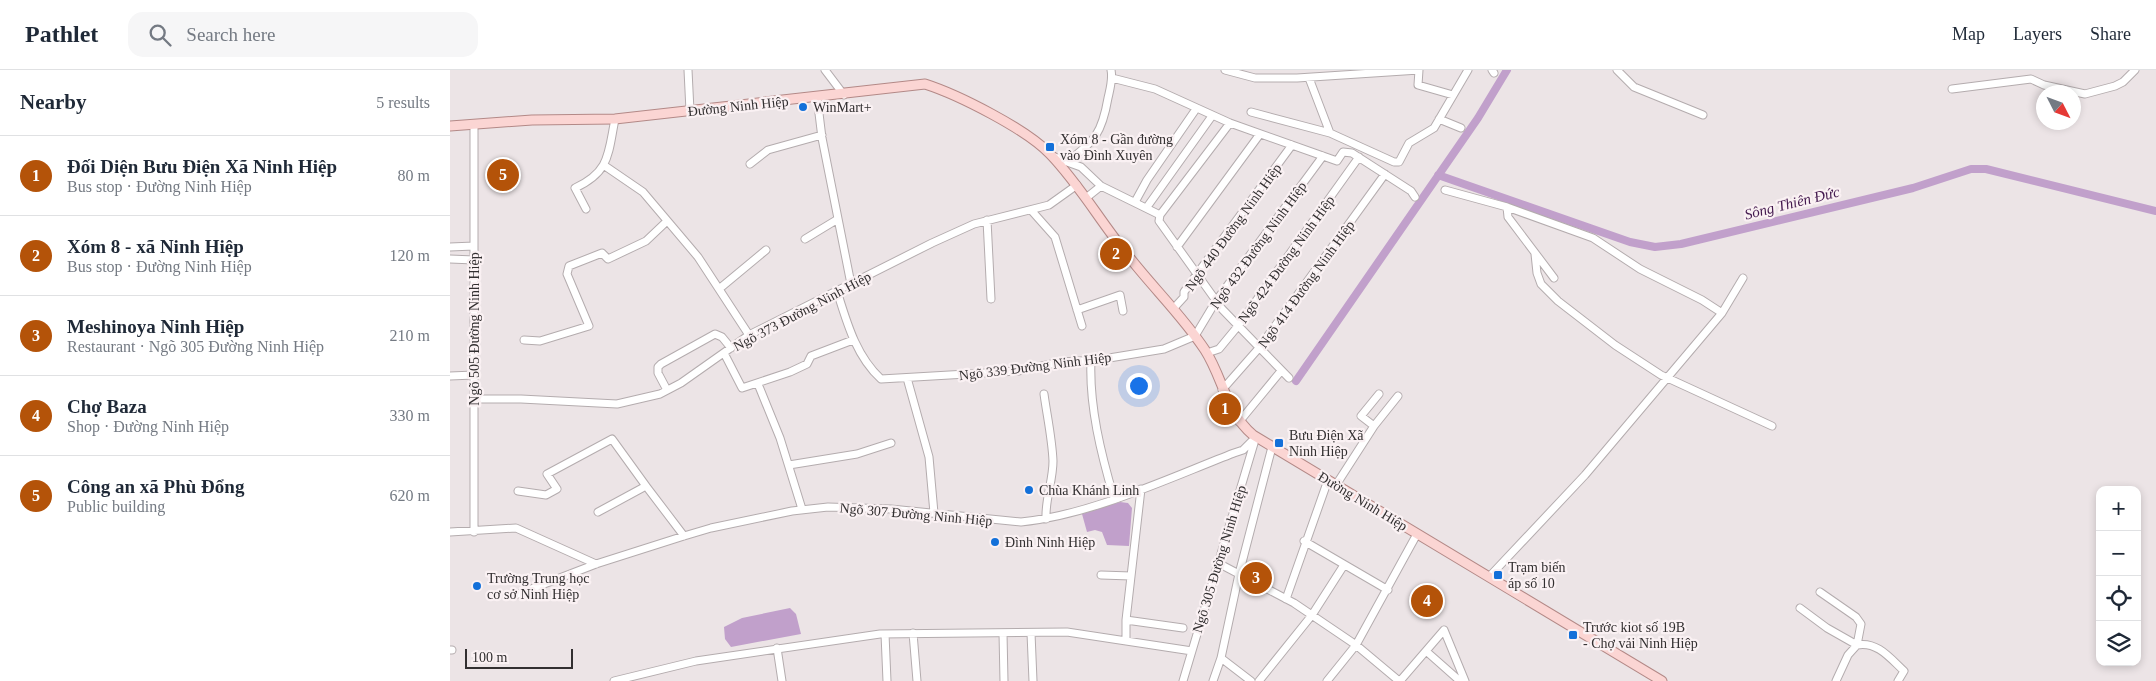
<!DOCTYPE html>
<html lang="en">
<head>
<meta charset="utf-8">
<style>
	body { margin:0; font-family:Georgia,serif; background:#f6f6f7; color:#1f2937 }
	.controls { position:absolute; right:15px; bottom:15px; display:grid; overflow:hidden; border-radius:10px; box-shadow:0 2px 8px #0003 }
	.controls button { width:45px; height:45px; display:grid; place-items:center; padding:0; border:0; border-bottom:1px solid #e0e1e3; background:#fff; color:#1f2937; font:25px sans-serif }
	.compass { position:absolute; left:1586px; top:15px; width:45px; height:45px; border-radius:50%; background:#fff; box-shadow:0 2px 8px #0003; rotate:132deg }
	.scale { position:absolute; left:15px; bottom:12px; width:108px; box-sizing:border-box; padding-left:5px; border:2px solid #322f30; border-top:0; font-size:14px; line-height:18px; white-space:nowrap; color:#322f30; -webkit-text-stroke:4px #faf1f3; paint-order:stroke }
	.you { position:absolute; left:688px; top:315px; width:18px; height:18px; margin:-12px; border:4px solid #fff; border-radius:50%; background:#1a73e8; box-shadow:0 0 0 8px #1a73e833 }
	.badge { display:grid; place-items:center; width:32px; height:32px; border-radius:50%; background:#b45309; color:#fff; font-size:16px; font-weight:700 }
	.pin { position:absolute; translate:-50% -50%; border:2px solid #fff; box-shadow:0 1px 5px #0006 }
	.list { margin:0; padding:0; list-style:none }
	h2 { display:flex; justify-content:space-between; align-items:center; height:65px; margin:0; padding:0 20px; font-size:21px }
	h2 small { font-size:16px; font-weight:400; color:#747a83 }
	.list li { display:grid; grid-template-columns:32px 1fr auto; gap:15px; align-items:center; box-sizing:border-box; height:80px; padding:0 20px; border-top:1px solid #e0e1e3 }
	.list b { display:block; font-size:19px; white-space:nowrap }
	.list p { margin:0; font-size:16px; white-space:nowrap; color:#747a83 }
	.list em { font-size:16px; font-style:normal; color:#747a83 }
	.icon { flex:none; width:28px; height:28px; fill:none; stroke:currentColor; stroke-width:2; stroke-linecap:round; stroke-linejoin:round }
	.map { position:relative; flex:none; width:1706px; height:611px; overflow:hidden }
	header { display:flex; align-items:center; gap:30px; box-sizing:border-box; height:70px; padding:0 25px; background:#fff; border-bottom:1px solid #e0e1e3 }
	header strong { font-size:24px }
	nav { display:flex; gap:28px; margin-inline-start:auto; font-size:18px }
	.search { width:350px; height:45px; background:#f6f6f7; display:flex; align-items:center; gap:12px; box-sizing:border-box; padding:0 18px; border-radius:15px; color:#747a83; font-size:19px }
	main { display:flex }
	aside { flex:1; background:#fff }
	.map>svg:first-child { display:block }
</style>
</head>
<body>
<header>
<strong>Pathlet</strong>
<div class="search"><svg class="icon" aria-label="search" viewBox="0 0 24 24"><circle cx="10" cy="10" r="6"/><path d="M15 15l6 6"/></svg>Search here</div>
<nav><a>Map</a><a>Layers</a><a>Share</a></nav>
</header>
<main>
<aside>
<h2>Nearby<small>5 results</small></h2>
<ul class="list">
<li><span class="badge">1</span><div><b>Đối Diện Bưu Điện Xã Ninh Hiệp</b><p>Bus stop · Đường Ninh Hiệp</p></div><em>80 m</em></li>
<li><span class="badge">2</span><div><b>Xóm 8 - xã Ninh Hiệp</b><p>Bus stop · Đường Ninh Hiệp</p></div><em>120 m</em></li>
<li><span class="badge">3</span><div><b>Meshinoya Ninh Hiệp</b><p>Restaurant · Ngõ 305 Đường Ninh Hiệp</p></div><em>210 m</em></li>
<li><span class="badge">4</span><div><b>Chợ Baza</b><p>Shop · Đường Ninh Hiệp</p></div><em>330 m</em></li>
<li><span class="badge">5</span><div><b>Công an xã Phù Đổng</b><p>Public building</p></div><em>620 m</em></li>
</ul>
</aside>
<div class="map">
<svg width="1706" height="611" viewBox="0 0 1706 611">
	<rect width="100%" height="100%" fill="#ece4e6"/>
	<!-- water -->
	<path fill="#c1a0cb" d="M670 432 678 433 682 438 679 476 657 475 652 462 645 460 637 462 632 444Z
		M340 538 346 544 351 564 281 577 275 569 274 557 292 548Z"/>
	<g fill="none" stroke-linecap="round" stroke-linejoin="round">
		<!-- canal -->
		<path stroke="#c1a0cb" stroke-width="8" d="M988 105 1180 172 1205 177 1231 174 1463 118 1521 99H1536L1706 141
			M846 311 1028 48 1057 0"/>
		<!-- minor casing -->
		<g stroke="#b4acae" stroke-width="9">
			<path id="minor" d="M238 0 240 41
				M375 0 394 25
				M775 0 805 8H847L969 0 968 15 1003 25
				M1042 0 1044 3
				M1167 0 1184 17 1253 45
				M662 8 705 19 780 53 887 91 893 82 902 83 961 121 965 127
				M859 8 880 63
				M1502 19 1581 9 1594 15 1635 24 1665 16 1673 12 1685 0
				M367 27 372 68 401 214
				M801 42 880 63 944 92H949L959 73 984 58 1018 0
				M989 49 1011 58
				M24 56V462
				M605 87 617 92C645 71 652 63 658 28 660 19 663 9 661 0
				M617 92 631 97 651 116
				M300 94 318 80 372 65
				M155 96 193 122 248 187 299 265
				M995 120 1057 137 1143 168 1190 199 1252 230 1272 243
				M636 128 651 116 710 145 709 151 772 239 839 308
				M685 132 697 110 746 39
				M697 137 762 46
				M1057 137 1058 147 1104 208
				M136 139 125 118C160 102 158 84 165 49
				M581 140 605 167 632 256
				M710 145 780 53
				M537 150 541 229
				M355 169 388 149
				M0 177 24 176
				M727 177 810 64
				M1085 184 1087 203 1091 214 1108 231 1165 275 1211 305 1322 356
				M0 189 24 190
				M269 219 316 180
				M387 221C397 253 406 286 431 309L568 301 611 292 647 290 714 279 745 266 766 231 873 86
				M723 239 734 227V222L747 204 842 75
				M627 240 670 225 673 241
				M74 270 90 271 139 256 117 204 119 196 152 183 158 189 196 171 216 152
				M274 283 292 318 340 302 357 294 361 286 403 270
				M757 283 769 279 788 256 909 87
				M641 290C639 336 651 384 664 428
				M0 306 24 305
				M457 308 479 387 484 443
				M308 314 330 368 352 439
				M217 320 208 303V297L211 294 265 264 272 267 281 278
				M772 320 809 278 935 104
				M594 324C597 346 602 368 603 391 603 411 595 429 596 449
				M24 329H71L167 334 210 324 231 313 299 265 482 173 524 154 599 135 627 115
				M789 352 831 301
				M924 356 948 326
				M339 395 407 384 441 373
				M886 415 924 356 911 346 929 324
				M68 421 96 425 107 419 97 404 162 369 196 416
				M148 442 196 416 234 466
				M0 462 66 458 146 494
				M854 471 938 520
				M768 493 844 533 906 575 949 611
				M651 505 681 506
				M1039 507 1135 405 1272 243 1293 208
				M1370 522 1406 547 1411 554 1407 575 1398 585 1386 611
				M63 526 146 494 234 466 261 458 342 441 378 437 441 439 571 452C641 445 719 408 784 383L793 380 806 367
				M836 529 878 410
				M1350 538 1377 558 1407 575C1427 571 1440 588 1454 601L1448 611
				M676 550 691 419
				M463 563 467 611
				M553 563 554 611
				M581 563 583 611
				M435 564 437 611
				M676 571V550L733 558
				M327 578 332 611
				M0 580H2
				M976 581 1010 611
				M771 588 801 611
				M164 611 246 591 430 564 617 562 742 581
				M733 611 805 370
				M763 611 771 588 789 504 822 377
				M809 611 862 545 894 495
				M877 611 906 575 967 464
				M950 611 994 560 1015 611"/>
		</g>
		<!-- major casing -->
		<g stroke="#b38987" stroke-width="11">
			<path id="major" d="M0 56 82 50 165 49 475 14C509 25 576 59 600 84 629 114 650 151 676 183 702 217 732 245 755 280 773 308 776 342 803 365L1212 611"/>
		</g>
		<!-- minor -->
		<use href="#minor" stroke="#fff" stroke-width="7"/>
		<!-- major -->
		<use href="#major" stroke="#fbd5d3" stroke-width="9"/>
	</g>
	<!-- markers -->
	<g fill="#1370d9" stroke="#faf1f3" stroke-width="2">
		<circle cx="353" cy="37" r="5"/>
		<rect x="595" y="72" width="10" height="10" rx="2.5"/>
		<rect x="824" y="368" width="10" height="10" rx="2.5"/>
		<circle cx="579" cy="420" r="5"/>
		<circle cx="545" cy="472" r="5"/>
		<rect x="1043" y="500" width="10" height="10" rx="2.5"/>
		<circle cx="27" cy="516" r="5"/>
		<rect x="1118" y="560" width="10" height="10" rx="2.5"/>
	</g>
	<g text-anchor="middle" stroke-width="4.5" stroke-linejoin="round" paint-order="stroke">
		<!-- street labels -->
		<g font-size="14" fill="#322f30" stroke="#faf1f3">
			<text transform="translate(288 36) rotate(-6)" y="5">Đường Ninh Hiệp</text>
			<text transform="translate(783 157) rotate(-54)" y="5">Ngõ 440 Đường Ninh Hiệp</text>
			<text transform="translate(808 175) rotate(-54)" y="5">Ngõ 432 Đường Ninh Hiệp</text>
			<text transform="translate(836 189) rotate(-54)" y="5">Ngõ 424 Đường Ninh Hiệp</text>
			<text transform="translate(856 214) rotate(-54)" y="5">Ngõ 414 Đường Ninh Hiệp</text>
			<text transform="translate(352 241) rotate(-28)" y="5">Ngõ 373 Đường Ninh Hiệp</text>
			<text transform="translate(24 259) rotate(-90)" y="5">Ngõ 505 Đường Ninh Hiệp</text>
			<text transform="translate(585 296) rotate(-7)" y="5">Ngõ 339 Đường Ninh Hiệp</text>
			<text transform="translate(913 431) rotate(31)" y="5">Đường Ninh Hiệp</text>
			<text transform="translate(466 444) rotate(5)" y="5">Ngõ 307 Đường Ninh Hiệp</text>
			<text transform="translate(769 489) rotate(-73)" y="5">Ngõ 305 Đường Ninh Hiệp</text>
		</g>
		<!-- poi labels -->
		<g font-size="14" fill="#322f30" stroke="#faf1f3" text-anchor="start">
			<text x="363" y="42">WinMart+</text>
			<text x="610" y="74">Xóm 8 - Gần đường<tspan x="610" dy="16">vào Đình Xuyên</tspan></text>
			<text x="839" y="370">Bưu Điện Xã<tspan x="839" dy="16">Ninh Hiệp</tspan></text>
			<text x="589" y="425">Chùa Khánh Linh</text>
			<text x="555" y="477">Đình Ninh Hiệp</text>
			<text x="1058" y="502">Trạm biến<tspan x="1058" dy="16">áp số 10</tspan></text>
			<text x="37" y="513">Trường Trung học<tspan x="37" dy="16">cơ sở Ninh Hiệp</tspan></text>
			<text x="1133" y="562">Trước kiot số 19B<tspan x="1133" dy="16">- Chợ vải Ninh Hiệp</tspan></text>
		</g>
		<!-- water labels -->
		<g font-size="15" font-style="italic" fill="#43194e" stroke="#faf1f3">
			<text transform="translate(1342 133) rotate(-14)" y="5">Sông Thiên Đức</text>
		</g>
	</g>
</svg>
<div class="controls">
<button>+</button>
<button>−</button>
<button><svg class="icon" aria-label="locate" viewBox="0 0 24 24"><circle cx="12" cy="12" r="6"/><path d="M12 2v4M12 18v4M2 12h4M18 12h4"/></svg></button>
<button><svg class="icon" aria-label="layers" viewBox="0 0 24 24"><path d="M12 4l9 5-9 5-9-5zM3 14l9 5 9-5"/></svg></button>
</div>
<svg class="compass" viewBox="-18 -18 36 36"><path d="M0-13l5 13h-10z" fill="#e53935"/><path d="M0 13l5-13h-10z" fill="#747a83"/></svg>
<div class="scale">100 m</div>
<div class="you"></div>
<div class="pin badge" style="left:775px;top:339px">1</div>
<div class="pin badge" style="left:666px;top:184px">2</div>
<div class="pin badge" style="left:806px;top:508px">3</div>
<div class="pin badge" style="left:977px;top:531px">4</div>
<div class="pin badge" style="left:53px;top:105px">5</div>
</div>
</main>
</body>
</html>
